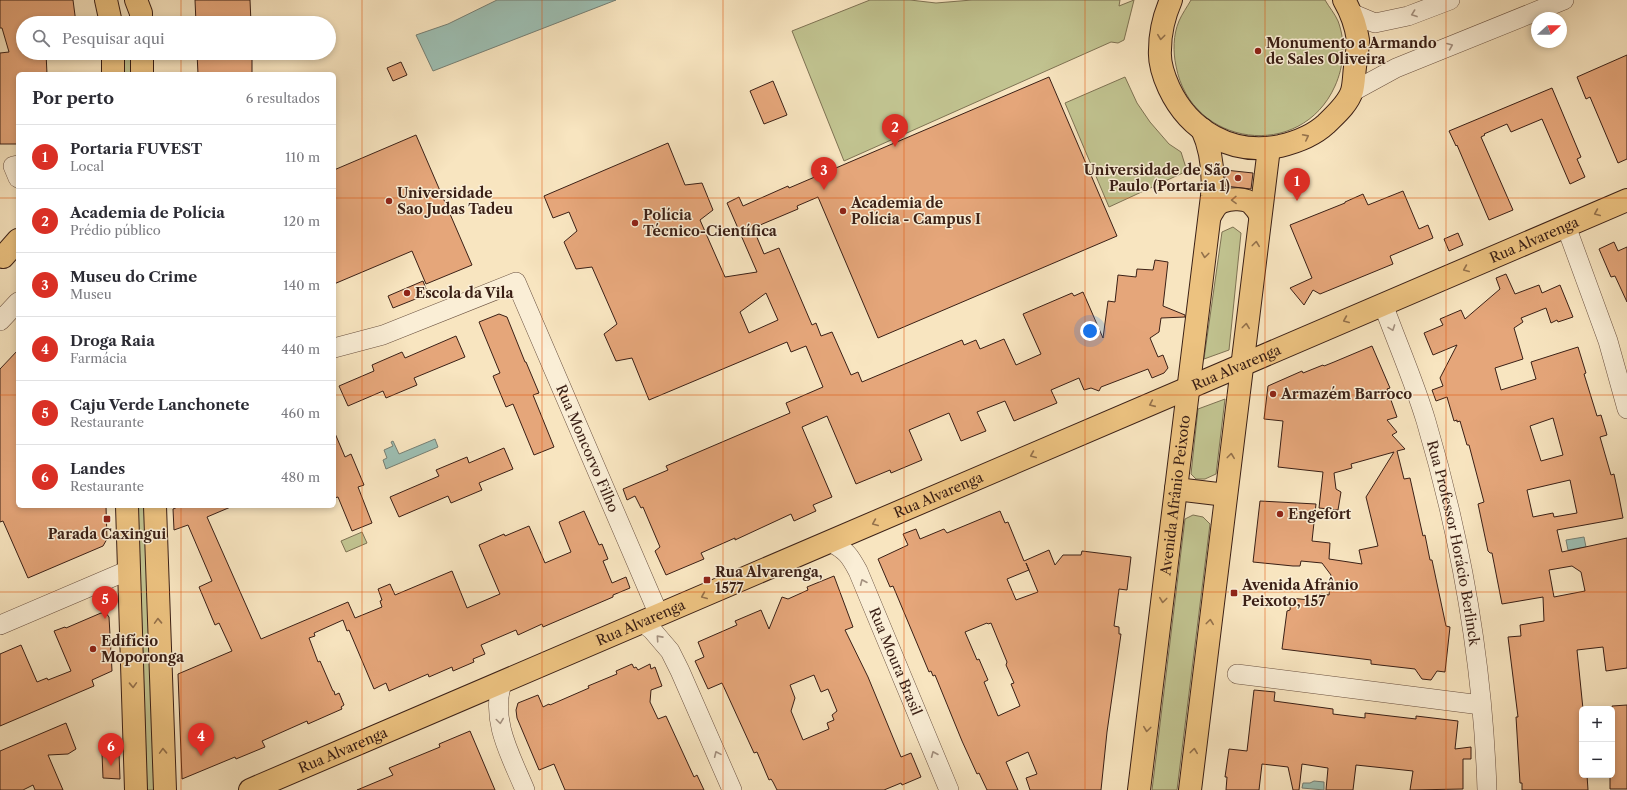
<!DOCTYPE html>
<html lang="pt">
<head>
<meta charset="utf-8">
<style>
	body { margin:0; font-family:"Libre Caslon Text",serif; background:#f2f2f3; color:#2b2b33 }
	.controls { position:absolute; right:12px; bottom:12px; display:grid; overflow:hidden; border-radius:6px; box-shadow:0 2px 6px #0003 }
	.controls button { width:36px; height:36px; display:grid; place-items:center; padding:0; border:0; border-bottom:1px solid #e1e1e2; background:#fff; color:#2b2b33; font:20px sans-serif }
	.compass { position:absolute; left:1531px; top:12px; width:36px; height:36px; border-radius:50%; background:#fff; box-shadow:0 2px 6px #0003; rotate:69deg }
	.you { position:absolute; left:1090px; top:331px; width:14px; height:14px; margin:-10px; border:3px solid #fff; border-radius:50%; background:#1a73e8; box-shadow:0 0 0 6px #1a73e833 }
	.badge { display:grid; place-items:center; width:26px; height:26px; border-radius:50%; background:#d93025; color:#fff; font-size:13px; font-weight:700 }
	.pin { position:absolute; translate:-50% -33px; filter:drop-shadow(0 1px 2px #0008) }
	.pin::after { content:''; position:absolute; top:21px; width:14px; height:12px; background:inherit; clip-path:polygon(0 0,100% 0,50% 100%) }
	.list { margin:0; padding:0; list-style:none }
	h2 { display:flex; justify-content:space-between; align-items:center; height:52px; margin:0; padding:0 16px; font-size:17px }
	h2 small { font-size:13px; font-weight:400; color:#7c7c81 }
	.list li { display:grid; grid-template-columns:26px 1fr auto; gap:12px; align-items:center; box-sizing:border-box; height:64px; padding:0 16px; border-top:1px solid #e1e1e2 }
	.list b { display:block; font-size:15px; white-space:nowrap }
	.list p { margin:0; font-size:13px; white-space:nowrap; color:#7c7c81 }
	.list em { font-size:13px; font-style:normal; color:#7c7c81 }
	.icon { flex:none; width:22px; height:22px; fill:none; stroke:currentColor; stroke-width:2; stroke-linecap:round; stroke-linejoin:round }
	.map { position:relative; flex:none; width:1627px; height:790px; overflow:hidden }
	.search { position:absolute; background:#fff; box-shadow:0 2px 6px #0003; left:16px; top:16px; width:320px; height:44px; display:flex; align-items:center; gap:10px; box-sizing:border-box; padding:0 14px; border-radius:22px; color:#7c7c81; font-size:15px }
	.panel { position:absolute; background:#fff; box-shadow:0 2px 6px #0003; left:16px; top:72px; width:320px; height:436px; border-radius:6px }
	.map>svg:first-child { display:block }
</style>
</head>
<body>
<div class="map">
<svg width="1627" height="790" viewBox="0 0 1627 790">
	<rect width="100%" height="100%" fill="#f8e5c0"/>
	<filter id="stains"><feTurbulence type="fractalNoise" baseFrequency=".005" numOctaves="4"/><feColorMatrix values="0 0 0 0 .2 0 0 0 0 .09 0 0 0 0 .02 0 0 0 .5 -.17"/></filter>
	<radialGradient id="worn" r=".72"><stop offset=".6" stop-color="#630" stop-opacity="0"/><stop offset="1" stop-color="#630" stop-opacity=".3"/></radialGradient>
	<!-- green -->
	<path fill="#c1c390" stroke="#7e7253" d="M870 0H910L936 3 972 0H1120L1119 6 1134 0 1124 40 1118 43 1111 42 844 161 792 31Z
		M1191 0H1325C1329 7 1335 14 1338 21 1346 42 1344 66 1335 86 1301 162 1191 147 1176 66 1173 52 1173 35 1179 21 1182 14 1187 7 1191 0Z
		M124 53H131L132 74H124Z
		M1125 77 1137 103 1150 122 1169 144 1181 152 1187 171 1109 207 1065 103Z
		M1233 227 1241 233 1229 350 1204 359 1222 232Z
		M1225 399 1216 474 1205 479H1196L1191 474 1198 409Z
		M138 506H145L154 790H147Z
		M1193 515 1203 517 1210 524 1177 790H1152L1185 519Z
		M362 532 367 543 346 552 341 541Z"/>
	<!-- water -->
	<path fill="#9dbfb3" stroke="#767f74" d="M497 0H616L433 71 416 35 448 24Z
		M435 439 438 447 386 469 383 460 387 458 384 450 393 446 391 442 393 441 399 454Z
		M1584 537 1586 547 1568 550 1566 540Z
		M1314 781 1324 782V790L1302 788 1303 783H1310Z"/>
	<!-- building -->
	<path fill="#e5a67a" stroke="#3b2016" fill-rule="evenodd" d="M0 0H73L76 23H23V53H46L47 74H18V144H0V53L9 52 2 28H0Z
		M195 0H250L251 23H196Z
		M197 53H252V74H198Z
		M1627 55V159L1618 163 1590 97 1586 99 1577 77Z
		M401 62 407 75 393 81 387 68Z
		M1049 77 1117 236 878 338 818 197 797 206 798 209 753 228 764 254 779 248 812 325 816 323 821 336 832 332 851 375 858 372 862 382 962 340 964 345 976 340 980 349 1004 339 1016 365 1041 354 1023 314 1072 293 1074 296 1083 292 1103 338 1108 301 1115 302 1118 275 1136 277 1137 269 1153 270 1155 260 1168 262 1163 306 1185 315V317L1161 318 1159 332 1150 338 1158 357 1163 355 1168 368 1164 373 1152 378 1148 369 1101 387 1099 391 1091 388 1084 390 1079 378 1051 390 1057 403 1014 421 1005 401 977 412 986 431 961 441 949 413 909 430 922 460 891 473 890 470 856 484 827 416 802 427 832 497 813 505 816 511 794 521 791 514 735 540V538L701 553 704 559 666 575 655 551 660 547 643 507 641 508 635 496 627 500 623 489 668 470 666 466 790 413 786 403 823 387 806 346 791 352 787 342 649 400 632 358 616 361 604 334 617 324 592 267 576 269 564 242 577 231 569 212 553 218 544 196 668 143 685 185 702 183 713 210 700 220 725 277 757 272 727 203 739 197 743 206 788 186 789 188ZM766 293 778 320 749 333 740 312Z
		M773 81 787 115 764 124 750 91Z
		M1552 88 1581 157 1577 159 1585 177 1570 184 1542 119 1511 132 1507 124 1484 134 1485 135 1481 137 1513 210 1489 220 1457 145 1456 146 1449 131Z
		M416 135 472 265 426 284 412 251 334 284V170Z
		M1225 170 1253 173 1251 189 1225 186Z
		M1403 191 1419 229 1428 225 1433 238 1390 256 1393 264 1320 294 1313 290 1304 305 1290 288 1312 278 1290 225 1345 203V202L1363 194 1368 205Z
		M1458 233 1463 245 1449 251 1444 239Z
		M1614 242 1618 251 1627 247V302L1615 276 1611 277 1599 249Z
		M1506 274 1515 294 1539 285 1542 293 1560 285 1573 317 1558 322 1557 320 1551 323 1546 308 1521 318 1523 322 1514 328 1523 359 1495 368 1501 390 1536 379 1531 362 1578 347 1586 373 1584 374 1597 416 1601 415 1607 435 1600 437 1611 475 1614 474 1619 497 1623 518 1557 530 1562 552 1627 538V668L1606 671 1603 647 1577 650 1583 709 1582 775H1587L1588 790H1522V783H1520L1516 717H1518L1508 637 1521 636 1520 625 1544 621 1543 597 1502 604 1492 553H1490L1488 551 1478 504 1484 502 1469 445H1467L1460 421 1457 422V420L1454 421 1447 397 1436 401 1432 390 1443 386 1440 378 1457 345 1433 355 1424 333 1443 325 1440 319 1461 310 1465 319 1500 289 1496 278ZM1553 418 1563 455 1541 461 1530 426ZM1570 480 1577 513 1554 517 1553 513 1533 517 1527 490ZM1572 566 1581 572 1585 591 1554 597 1549 570Z
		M423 281 428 294 393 308 388 296Z
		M499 314 507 317 525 362H526L539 393 533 395 554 447 534 455 513 404 506 407 493 376 500 373 479 322Z
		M456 336 465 357 414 378 417 385 386 398 383 391 348 406 339 386 374 371 372 365 402 352 405 358Z
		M1372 346 1390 388 1387 389 1397 417 1387 420 1397 432 1392 435 1405 449 1397 451 1404 479 1410 478 1423 536 1425 535 1430 560H1432L1446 626 1450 627 1445 672 1437 671 1431 680 1422 679 1415 669 1371 664V660L1282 649 1287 611 1290 610 1291 598 1318 601V596H1320L1321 594 1329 595 1331 575 1322 563 1301 561 1300 566H1293L1253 562 1260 501 1316 504 1312 541 1330 543 1329 559 1362 564 1359 550 1378 546 1366 497 1394 452 1351 464 1352 468 1334 473 1336 489 1341 492 1338 510 1319 508 1323 472 1278 467 1283 421 1264 419 1268 386 1302 371 1303 373 1323 365 1324 366 1334 362Z
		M18 350V506H106L107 539 103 546 28 578 3 521 0 522V369Z
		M334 431 345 457 351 454 364 485 358 487 372 523 352 531 338 497 334 498Z
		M504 448 513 469 479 483 482 490 451 503 448 496 399 517 390 497 439 476 436 470 467 457 469 463Z
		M180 506H233L207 517 261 639 348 602 355 618 382 607 380 601 382 600 378 589 390 584 395 595 452 571 467 608 500 594 479 545 504 534 505 536 529 526 545 563 571 552 559 522 584 511 599 545 602 544 608 559 603 561 612 583 626 577 630 588 613 595V597L543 627 542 624 518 635 516 630 481 645 485 654 473 659 474 662 453 671 452 667 429 677 428 674 389 691 386 683 374 689 349 630 347 631 343 620 314 633 315 636 309 638 318 662 320 661 333 691H334L335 695 339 693 344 705 341 707 342 709 308 724 307 721 262 741 265 747 236 759 235 757 182 779 178 674 232 651 219 623 215 625 199 587 212 581 188 525 174 530 173 509Z
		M1000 511 1005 523 1008 522 1024 561 1049 550 1055 565 1063 555H1081L1082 551 1131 557 1127 590 1119 589 1114 626 1119 627V634H1121L1107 732 1101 790H1030L1026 778 1037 774 1028 752 1006 762 1018 790H987L979 773 977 774 962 741 935 675 933 676 931 671 929 672 893 586 890 587 878 559 908 545 903 534 916 529 920 539 944 529 947 533ZM1026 563 1038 592 1016 600 1007 579 1029 570ZM987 623 988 624 991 623 1007 662 1006 665 1014 683 1011 684 1020 706 998 716 984 682 988 680 979 659 977 660 965 632Z
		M834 576 853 627 845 630 868 677 901 757 911 753 921 777 902 785 901 783 884 790H777L773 782 771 779 769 780 757 752 754 753 722 683 708 689 695 661 704 657 698 642 737 625 735 621 761 610 769 629 782 597 788 599 808 590 807 587ZM814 675 821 692 828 689 837 711 832 715 834 720 827 723 829 729 803 740 791 711 795 698 790 685Z
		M101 613H106L109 617 112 671 92 680 94 686 0 726V654L21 645 37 682 47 678 48 680 71 671 54 631 65 627 66 628Z
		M632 664 634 668 636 667 638 670 650 664 651 669 655 667 662 686 651 690 650 702 658 719 666 716 694 777 697 775 704 790H565L554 764 539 770 517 718 516 710 518 703 538 695 543 707 549 704 550 705 589 688 588 686 617 674 616 671Z
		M1254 690 1275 692 1274 701 1333 709V714L1365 718V713L1416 719V716L1458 721 1455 749 1471 747V759H1463V789L1410 790 1413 771 1356 765 1353 790H1326L1328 768 1302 764 1299 790H1293L1288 767 1262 764 1259 790H1226L1227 777H1225L1229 749 1247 751Z
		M1627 705V789H1610V775H1612V706Z
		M66 723 76 749 68 754 48 755 63 790H35L33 785 23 790H0V751Z
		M470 731 495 790H357L393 775 389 768 440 747 439 744Z
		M119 752 120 779 103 778 102 753Z"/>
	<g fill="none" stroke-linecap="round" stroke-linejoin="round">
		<!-- minor casing -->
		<g stroke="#6a5140" stroke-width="20">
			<g id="minor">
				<path d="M1351 13 1375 23 1408 16 1450 0"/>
				<path d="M1352 92 1396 68 1564 0"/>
				<path d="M18 165 13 166 18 178"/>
				<path d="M1566 226 1608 341 1627 409"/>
				<path id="s1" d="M1383 304C1397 343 1414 381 1426 421 1461 539 1483 667 1487 790"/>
				<path d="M0 321 18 302"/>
				<path id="s2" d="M334 348 383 335 516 282 659 615"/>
				<path id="s3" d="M830 542C846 550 850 556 858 571L949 790"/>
				<path d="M642 622 652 630 670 651 680 671 732 790"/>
				<path d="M0 625 129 570"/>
				<path d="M1237 674 1481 705"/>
				<path d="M502 683C490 721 511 756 525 790"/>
			</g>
		</g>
		<!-- major casing -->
		<g stroke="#3b2016" stroke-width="24">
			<g id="major">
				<path d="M106 0 111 23"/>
				<path d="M136 0 141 13V23"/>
				<path d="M1171 0C1164 16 1160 32 1160 50 1159 62 1164 77 1169 88 1189 131 1232 156 1280 146 1297 142 1313 136 1326 124 1335 115 1348 104 1352 91 1354 84 1354 75 1355 67 1356 59 1358 49 1358 40 1356 26 1351 12 1344 0"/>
				<path d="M113 53V74"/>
				<path d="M142 53V74"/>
				<path d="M1210 216C1213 211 1216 204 1222 202 1230 198 1246 198 1252 204 1255 207 1258 211 1260 215"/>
				<path d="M3 257 18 240"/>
				<path d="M1176 489 1226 495"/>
				<path d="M127 506 136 790"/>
				<path d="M155 506 165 790"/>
				<path id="s4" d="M250 790 1627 200"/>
				<path id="s5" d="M1139 790 1212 196C1214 172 1212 151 1202 129"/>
				<path d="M1190 790 1269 148"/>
			</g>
		</g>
		<!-- minor -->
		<use href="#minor" stroke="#faeed6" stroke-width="19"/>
		<!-- major -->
		<use href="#major" stroke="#ecc280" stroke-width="22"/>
	</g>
	<!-- one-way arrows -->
	<defs><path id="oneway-chevron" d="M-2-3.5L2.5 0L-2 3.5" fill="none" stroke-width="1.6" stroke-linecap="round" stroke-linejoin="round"/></defs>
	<g stroke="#a49180">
		<use href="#oneway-chevron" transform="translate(1414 14) rotate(160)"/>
		<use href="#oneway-chevron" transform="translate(1450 46) rotate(-22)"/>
		<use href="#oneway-chevron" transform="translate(1392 328) rotate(70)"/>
		<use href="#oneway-chevron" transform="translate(863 582) rotate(-113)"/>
		<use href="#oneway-chevron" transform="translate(659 638) rotate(-132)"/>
		<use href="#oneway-chevron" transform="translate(500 721) rotate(82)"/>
		<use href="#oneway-chevron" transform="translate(717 754) rotate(-114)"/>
		<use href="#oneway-chevron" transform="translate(934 754) rotate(-113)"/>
	</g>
	<g stroke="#94714b">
		<use href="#oneway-chevron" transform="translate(1161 37) rotate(97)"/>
		<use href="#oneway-chevron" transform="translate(1306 137) rotate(-27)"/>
		<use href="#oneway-chevron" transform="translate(1234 200) rotate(179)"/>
		<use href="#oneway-chevron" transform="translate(1597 213) rotate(157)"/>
		<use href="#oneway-chevron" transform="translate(1256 244) rotate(-83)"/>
		<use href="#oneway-chevron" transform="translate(1205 255) rotate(97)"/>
		<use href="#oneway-chevron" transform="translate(1466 269) rotate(157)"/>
		<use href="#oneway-chevron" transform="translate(1346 320) rotate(157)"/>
		<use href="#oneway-chevron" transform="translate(1246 326) rotate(-83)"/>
		<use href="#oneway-chevron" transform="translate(1152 404) rotate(156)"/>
		<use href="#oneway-chevron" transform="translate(1033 455) rotate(157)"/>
		<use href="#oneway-chevron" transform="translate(1231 456) rotate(-83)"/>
		<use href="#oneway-chevron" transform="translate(875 523) rotate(157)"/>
		<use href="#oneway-chevron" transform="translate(704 596) rotate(157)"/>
		<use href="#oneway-chevron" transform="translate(1163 600) rotate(97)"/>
		<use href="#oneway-chevron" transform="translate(158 621) rotate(-92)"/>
		<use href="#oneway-chevron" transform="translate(1210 622) rotate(-83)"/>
		<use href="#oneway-chevron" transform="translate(133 685) rotate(88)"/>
		<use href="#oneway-chevron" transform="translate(1147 729) rotate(97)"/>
		<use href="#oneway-chevron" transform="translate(163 751) rotate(-92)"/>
		<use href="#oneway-chevron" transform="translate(1194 751) rotate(-83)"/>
	</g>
	<!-- grid -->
	<path fill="none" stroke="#df560c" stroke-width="1" stroke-opacity="0.55" d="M181 0V23M362 0V790M542 0V790M723 0V790M904 0V790M1085 0V790M1265 0V790M1446 0V790M181 53V74M0 198H18M334 198H1627M0 395H18M334 395H1627M181 506V790M0 592H1627"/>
	<!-- markers -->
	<g fill="#8f2418" stroke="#faeed6" stroke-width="1.5">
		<circle cx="1258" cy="51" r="4"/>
		<circle cx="1238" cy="178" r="4"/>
		<circle cx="389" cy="201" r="4"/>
		<circle cx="843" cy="211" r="4"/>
		<circle cx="635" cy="223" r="4"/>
		<circle cx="407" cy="293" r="4"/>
		<circle cx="1273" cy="394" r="4"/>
		<circle cx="1280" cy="514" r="4"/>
		<rect x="103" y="515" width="8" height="8" rx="2"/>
		<rect x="703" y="576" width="8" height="8" rx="2"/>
		<rect x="1230" y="589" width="8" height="8" rx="2"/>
		<circle cx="93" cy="649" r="4"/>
	</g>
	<g text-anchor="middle" stroke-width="3" stroke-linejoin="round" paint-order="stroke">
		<!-- poi labels -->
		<g font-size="14" font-weight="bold" fill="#3b2016" stroke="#faeed6" text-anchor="start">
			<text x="1266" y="48">Monumento a Armando<tspan x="1266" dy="16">de Sales Oliveira</tspan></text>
			<text x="1230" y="175" text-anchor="end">Universidade de São<tspan x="1230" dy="16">Paulo (Portaria 1)</tspan></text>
			<text x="397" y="198">Universidade<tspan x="397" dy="16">Sao Judas Tadeu</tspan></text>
			<text x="851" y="208">Academia de<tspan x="851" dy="16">Polícia - Campus I</tspan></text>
			<text x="643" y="220">Polícia<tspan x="643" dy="16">Técnico-Científica</tspan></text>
			<text x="415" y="298">Escola da Vila</text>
			<text x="1281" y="399">Armazém Barroco</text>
			<text x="1288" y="519">Engefort</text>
			<text x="107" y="539" text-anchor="middle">Parada Caxingui</text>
			<text x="715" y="577">Rua Alvarenga,<tspan x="715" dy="16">1577</tspan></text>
			<text x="1242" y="590">Avenida Afrânio<tspan x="1242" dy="16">Peixoto, 157</tspan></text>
			<text x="101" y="646">Edifício<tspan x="101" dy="16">Moporonga</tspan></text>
		</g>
		<!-- street labels -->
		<g font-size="14" fill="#3b2016" stroke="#faeed6">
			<text dy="5" stroke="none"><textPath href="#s4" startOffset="1397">Rua Alvarenga</textPath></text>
			<text dy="5" stroke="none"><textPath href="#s4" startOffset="1073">Rua Alvarenga</textPath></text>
			<text dy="5" stroke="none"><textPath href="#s2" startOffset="375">Rua Moncorvo Filho</textPath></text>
			<text dy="5" stroke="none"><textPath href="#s4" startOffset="749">Rua Alvarenga</textPath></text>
			<text dy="5" stroke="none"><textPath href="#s5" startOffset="297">Avenida Afrânio Peixoto</textPath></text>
			<text dy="5" stroke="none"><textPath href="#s1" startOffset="250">Rua Professor Horácio Berlinck</textPath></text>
			<text dy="5" stroke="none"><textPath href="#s4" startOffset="425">Rua Alvarenga</textPath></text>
			<text dy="5" stroke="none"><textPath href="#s3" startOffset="139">Rua Moura Brasil</textPath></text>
			<text dy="5" stroke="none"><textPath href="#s4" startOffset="101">Rua Alvarenga</textPath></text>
		</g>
	</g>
	<rect width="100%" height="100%" filter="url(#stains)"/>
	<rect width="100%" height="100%" fill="url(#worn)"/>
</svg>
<div class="controls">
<button>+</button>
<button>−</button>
</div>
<svg class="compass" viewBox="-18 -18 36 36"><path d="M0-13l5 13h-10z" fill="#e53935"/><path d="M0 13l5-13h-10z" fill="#7c7c81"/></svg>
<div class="you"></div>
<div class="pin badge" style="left:1297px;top:201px">1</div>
<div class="pin badge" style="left:895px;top:147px">2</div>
<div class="pin badge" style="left:824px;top:190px">3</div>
<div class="pin badge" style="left:201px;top:756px">4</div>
<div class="pin badge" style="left:105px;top:619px">5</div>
<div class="pin badge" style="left:111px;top:766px">6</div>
<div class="search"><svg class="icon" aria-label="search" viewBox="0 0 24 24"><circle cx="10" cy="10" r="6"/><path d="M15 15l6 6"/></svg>Pesquisar aqui</div>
<section class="panel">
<h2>Por perto<small>6 resultados</small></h2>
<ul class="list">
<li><span class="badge">1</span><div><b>Portaria FUVEST</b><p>Local</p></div><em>110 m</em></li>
<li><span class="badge">2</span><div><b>Academia de Polícia</b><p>Prédio público</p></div><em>120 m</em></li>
<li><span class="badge">3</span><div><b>Museu do Crime</b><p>Museu</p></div><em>140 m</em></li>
<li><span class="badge">4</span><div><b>Droga Raia</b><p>Farmácia</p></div><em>440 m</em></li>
<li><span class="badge">5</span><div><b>Caju Verde Lanchonete</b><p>Restaurante</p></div><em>460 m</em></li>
<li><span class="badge">6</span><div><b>Landes</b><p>Restaurante</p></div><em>480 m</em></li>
</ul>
</section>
</div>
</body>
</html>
